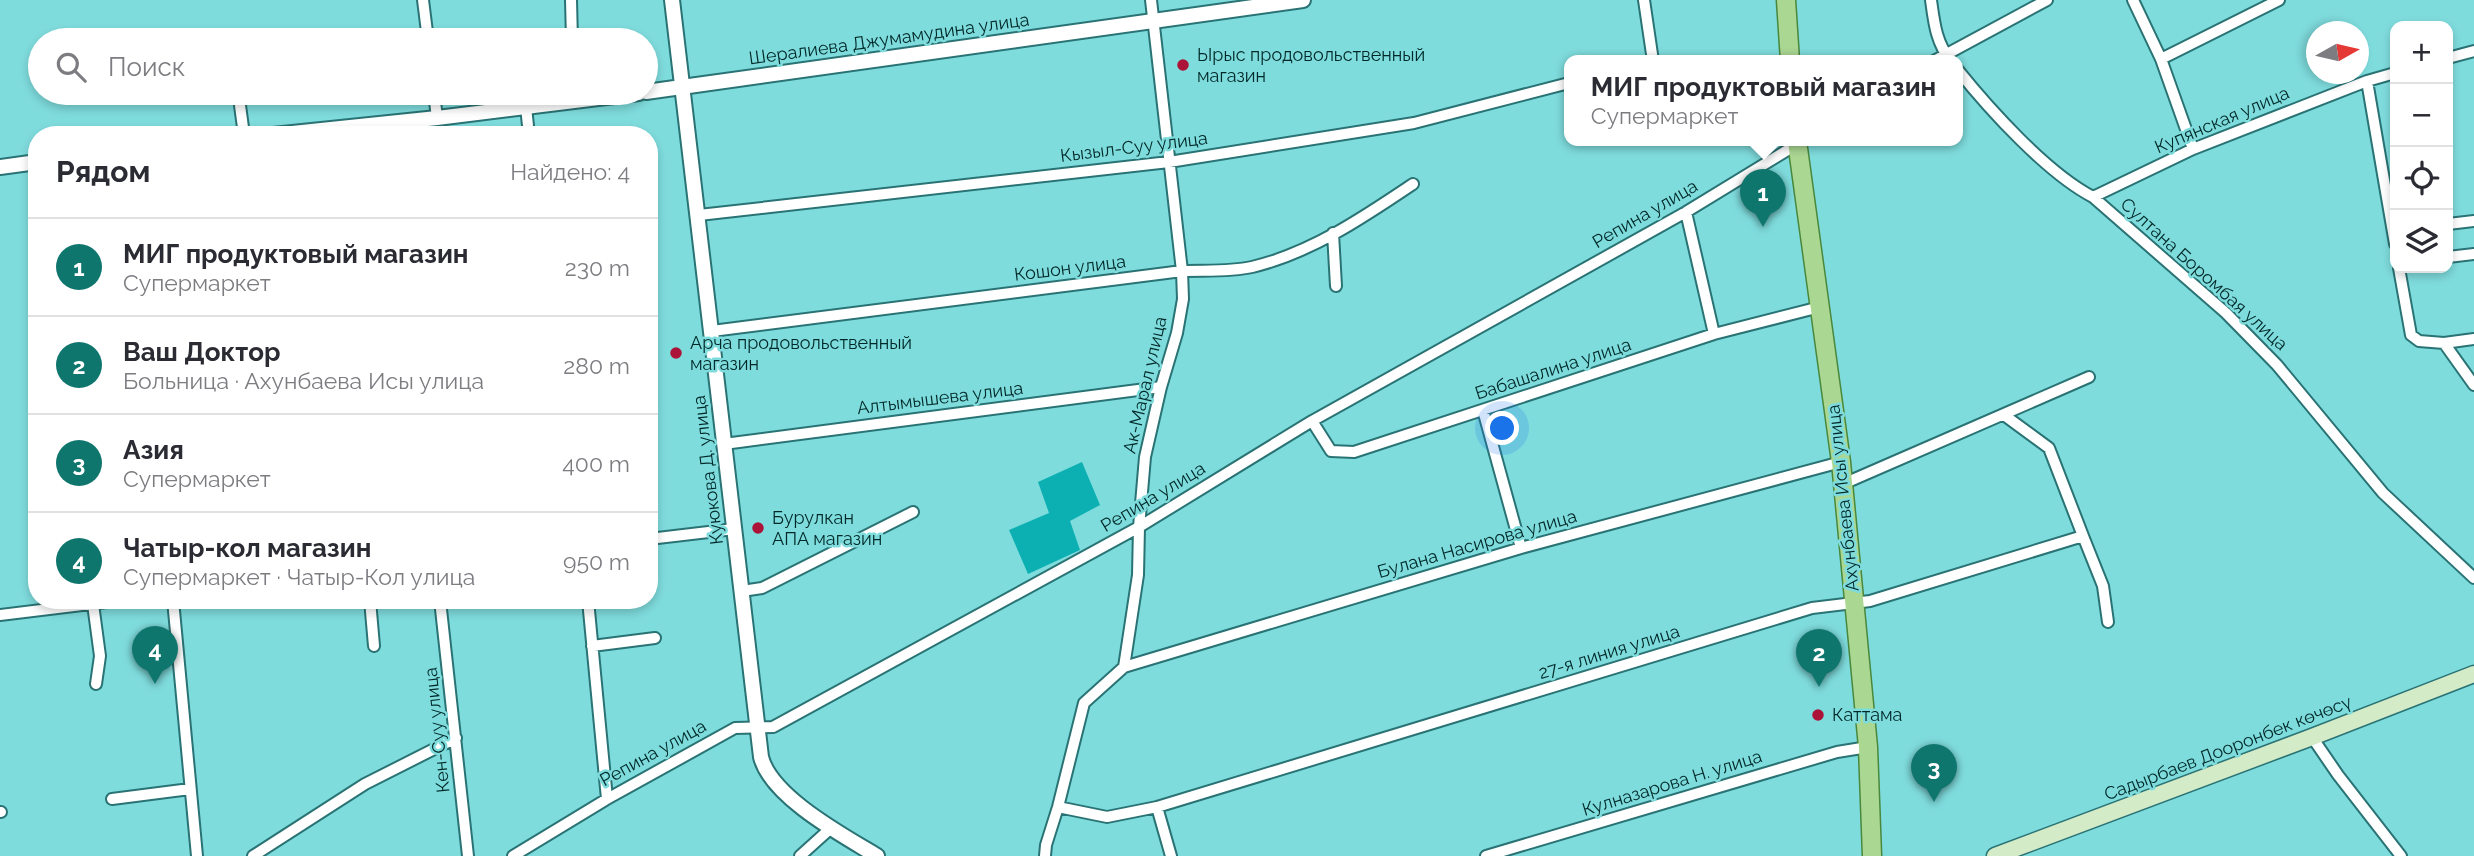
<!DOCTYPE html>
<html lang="ru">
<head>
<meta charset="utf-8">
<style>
	body { margin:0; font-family:Raleway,sans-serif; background:#f7f7f7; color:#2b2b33 }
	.controls { position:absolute; right:21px; top:21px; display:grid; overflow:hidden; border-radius:14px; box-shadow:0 4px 10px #0003 }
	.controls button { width:63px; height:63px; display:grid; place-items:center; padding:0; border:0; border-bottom:2px solid #e1e1e2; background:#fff; color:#2b2b33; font:35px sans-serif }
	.compass { position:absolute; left:2306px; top:21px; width:63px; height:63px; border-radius:50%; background:#fff; box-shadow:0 4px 10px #0003; rotate:82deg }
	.you { position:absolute; left:1503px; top:429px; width:24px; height:24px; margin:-18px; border:5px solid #fff; border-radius:50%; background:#1a73e8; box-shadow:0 0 0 10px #1a73e833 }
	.badge { display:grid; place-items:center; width:46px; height:46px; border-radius:50%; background:#0f766e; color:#fff; font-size:23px; font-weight:700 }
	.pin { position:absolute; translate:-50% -58px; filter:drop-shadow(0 2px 4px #0008) }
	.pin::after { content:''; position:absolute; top:37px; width:24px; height:21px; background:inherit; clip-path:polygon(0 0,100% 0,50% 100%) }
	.popup { position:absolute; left:1564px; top:55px; width:399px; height:91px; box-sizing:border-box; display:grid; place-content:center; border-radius:14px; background:#fff; filter:drop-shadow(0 2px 5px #0005); font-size:23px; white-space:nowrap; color:#7c7c81 }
	.popup b { font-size:26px; color:#2b2b33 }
	.popup::after { content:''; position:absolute; left:50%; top:100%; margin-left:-14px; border:14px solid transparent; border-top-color:#fff }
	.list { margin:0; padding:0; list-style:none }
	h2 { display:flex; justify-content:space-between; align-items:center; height:91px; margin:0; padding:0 28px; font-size:30px }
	h2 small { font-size:23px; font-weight:400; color:#7c7c81 }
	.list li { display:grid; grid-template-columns:46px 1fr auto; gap:21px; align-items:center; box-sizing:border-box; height:98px; padding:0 28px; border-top:2px solid #e1e1e2 }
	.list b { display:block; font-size:26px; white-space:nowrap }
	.list p { margin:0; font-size:23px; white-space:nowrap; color:#7c7c81 }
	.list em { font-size:23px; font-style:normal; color:#7c7c81 }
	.icon { flex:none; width:38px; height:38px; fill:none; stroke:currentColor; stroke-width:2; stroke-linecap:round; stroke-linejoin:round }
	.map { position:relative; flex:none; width:2474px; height:856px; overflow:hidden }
	.search { position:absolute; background:#fff; box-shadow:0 4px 10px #0003; left:28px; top:28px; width:630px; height:77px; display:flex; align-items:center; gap:18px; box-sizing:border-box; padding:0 24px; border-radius:38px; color:#7c7c81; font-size:26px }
	.panel { position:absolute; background:#fff; box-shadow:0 4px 10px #0003; left:28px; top:126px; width:630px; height:483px; border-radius:28px }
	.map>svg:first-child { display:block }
</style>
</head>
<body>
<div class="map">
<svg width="2474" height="856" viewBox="0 0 2474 856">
	<rect width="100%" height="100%" fill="#7fdcdd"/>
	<!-- green -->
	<path fill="#0cb0b2" d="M1082 462 1100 505 1070 521 1080 550 1028 574 1009 530 1049 513 1038 482Z"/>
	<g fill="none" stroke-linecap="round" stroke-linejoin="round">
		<!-- minor casing -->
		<g stroke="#2a7374" stroke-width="14">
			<path id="minor" d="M423 0 428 40
				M571 0 572 40
				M1644 0 1653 61
				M1931 0C1934 22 1936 43 1951 61
				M2133 0 2161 59 2193 149
				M2448 58 2474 51
				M2161 59 2279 0
				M1934 61 2047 0
				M1957 69C1990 110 2047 173 2093 197L2226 313 2277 365 2383 493 2474 578
				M2367 81 2395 244
				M434 93 437 118
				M239 98 244 135
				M526 107 529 135
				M387 123 388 135
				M2093 197 2193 149 2367 81 2395 73
				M1686 212 1714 334
				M699 215 1169 162 1414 123 1569 83
				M2448 224 2474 221
				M1333 233 1336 286
				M2448 257 2474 254
				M2399 268 2411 335 2419 341 2444 343 2474 385
				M712 331 1182 271C1204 270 1230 272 1252 267 1311 253 1364 217 1413 184
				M2444 343 2474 339
				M1483 410 1521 548
				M2004 415 2049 448 2083 536
				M1312 421 1331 451 1354 452 1714 334 1820 307
				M724 444 1161 387
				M1843 484 2089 377
				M649 539 734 529
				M742 591 762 588 913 512
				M173 600 197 856
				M370 600 374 646
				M440 600 468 856
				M588 600 607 799
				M93 604 100 656 96 684
				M0 615 123 600
				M592 646 655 638
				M1124 667 1521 548 1841 462
				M2312 737 2338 775 2401 856
				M112 799 190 789
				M1058 807 1107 817 1157 807 1812 608 1870 601 2083 536 2103 586 2108 622
				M1157 807 1171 856
				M0 812H1
				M253 856 365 784 456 738
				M513 856 607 799 735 728 773 727 1139 527 1312 421 1686 212 1799 143
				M800 856 831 828
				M1045 856 1046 845 1058 807 1084 703 1124 667 1138 575 1139 527 1145 457 1161 387 1177 333 1183 299 1182 271 1151 0
				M1486 856 1837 752 1868 747"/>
		</g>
		<!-- tertiary casing -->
		<g stroke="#2a7374" stroke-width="18">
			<path id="tertiary" d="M672 0 761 757C771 797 844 836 877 856
				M646 92 1303 0
				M273 135 437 118 639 93
				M0 167 37 162"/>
		</g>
		<!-- secondary casing -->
		<g stroke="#2a7374" stroke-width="19">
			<path id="secondary" d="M1995 856 2312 737 2474 674"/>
		</g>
		<!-- primary casing -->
		<g stroke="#49883d" stroke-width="21">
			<path id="primary" d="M1786 0 1790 61
				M1797 141 1841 462 1868 747 1872 856"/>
		</g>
		<!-- minor -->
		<use href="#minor" stroke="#fff" stroke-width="10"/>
		<!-- tertiary -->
		<use href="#tertiary" stroke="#fff" stroke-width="14"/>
		<!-- secondary -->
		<use href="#secondary" stroke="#d4ebc8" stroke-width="16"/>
		<!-- primary -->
		<use href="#primary" stroke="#aad792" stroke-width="18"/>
	</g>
	<!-- markers -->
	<g fill="#ab1438" stroke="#7fdcdd" stroke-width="2.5">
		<circle cx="1183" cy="65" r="7"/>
		<circle cx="676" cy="353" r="7"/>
		<circle cx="758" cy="528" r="7"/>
		<circle cx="1818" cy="715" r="7"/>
	</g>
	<g text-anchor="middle" stroke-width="5" stroke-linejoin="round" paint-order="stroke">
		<!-- street labels -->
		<g font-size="18" fill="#002828" stroke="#7fdcdd">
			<text transform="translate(889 39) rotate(-8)" y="6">Шералиева Джумамудина улица</text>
			<text transform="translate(2222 120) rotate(-23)" y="6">Купянская улица</text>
			<text transform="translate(1134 147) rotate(-7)" y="6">Кызыл-Суу улица</text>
			<text transform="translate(1645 214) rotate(-30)" y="6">Репина улица</text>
			<text transform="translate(1070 268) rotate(-7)" y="6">Кошон улица</text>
			<text transform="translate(2204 274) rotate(42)" y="6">Султана Боромбая улица</text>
			<text transform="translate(1553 369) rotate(-18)" y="6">Бабашалина улица</text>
			<text transform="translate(1145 385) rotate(-77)" y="6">Ак-Марал улица</text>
			<text transform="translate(940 398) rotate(-7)" y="6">Алтымышева улица</text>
			<text transform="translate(708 470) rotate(-97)" y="6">Куюкова Д. улица</text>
			<text transform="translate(1153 497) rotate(-31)" y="6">Репина улица</text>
			<text transform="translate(1843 498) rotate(-96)" y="6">Ахунбаева Исы улица</text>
			<text transform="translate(1477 544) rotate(-16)" y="6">Булана Насирова улица</text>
			<text transform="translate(1609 652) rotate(-17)" y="6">27-я линия улица</text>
			<text transform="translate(437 730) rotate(-96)" y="6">Кен-Суу улица</text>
			<text transform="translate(2228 748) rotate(-21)" y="6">Садырбаев Дооронбек көчөсү</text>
			<text transform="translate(653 753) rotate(-29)" y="6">Репина улица</text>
			<text transform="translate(1672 783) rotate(-17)" y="6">Кулназарова Н. улица</text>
		</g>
		<!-- poi labels -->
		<g font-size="18" fill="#002828" stroke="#7fdcdd" text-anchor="start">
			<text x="1197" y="61">Ырыс продовольственный<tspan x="1197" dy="21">магазин</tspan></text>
			<text x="690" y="349">Арча продовольственный<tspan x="690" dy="21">магазин</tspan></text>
			<text x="772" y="524">Бурулкан<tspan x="772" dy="21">АПА магазин</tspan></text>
			<text x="1832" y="721">Каттама</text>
		</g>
	</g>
</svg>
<div class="controls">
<button>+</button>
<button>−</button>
<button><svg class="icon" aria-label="locate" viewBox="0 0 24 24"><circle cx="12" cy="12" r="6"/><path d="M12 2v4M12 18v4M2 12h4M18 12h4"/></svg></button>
<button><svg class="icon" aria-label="layers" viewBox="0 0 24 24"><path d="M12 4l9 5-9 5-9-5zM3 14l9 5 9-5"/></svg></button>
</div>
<svg class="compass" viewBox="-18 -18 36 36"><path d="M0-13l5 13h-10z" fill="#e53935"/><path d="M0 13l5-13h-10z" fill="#7c7c81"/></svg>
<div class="you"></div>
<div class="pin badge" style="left:1763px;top:227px">1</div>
<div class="popup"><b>МИГ продуктовый магазин</b>Супермаркет</div>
<div class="pin badge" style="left:1819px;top:687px">2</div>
<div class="pin badge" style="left:1934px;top:802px">3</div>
<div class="pin badge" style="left:155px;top:684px">4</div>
<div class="search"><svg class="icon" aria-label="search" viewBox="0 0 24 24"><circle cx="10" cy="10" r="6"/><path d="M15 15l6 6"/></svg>Поиск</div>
<section class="panel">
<h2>Рядом<small>Найдено: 4</small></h2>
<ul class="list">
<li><span class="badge">1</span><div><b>МИГ продуктовый магазин</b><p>Супермаркет</p></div><em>230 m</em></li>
<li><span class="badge">2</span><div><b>Ваш Доктор</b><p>Больница · Ахунбаева Исы улица</p></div><em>280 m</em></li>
<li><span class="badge">3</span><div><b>Азия</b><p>Супермаркет</p></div><em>400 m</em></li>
<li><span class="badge">4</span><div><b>Чатыр-кол магазин</b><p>Супермаркет · Чатыр-Кол улица</p></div><em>950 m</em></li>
</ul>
</section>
</div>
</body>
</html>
